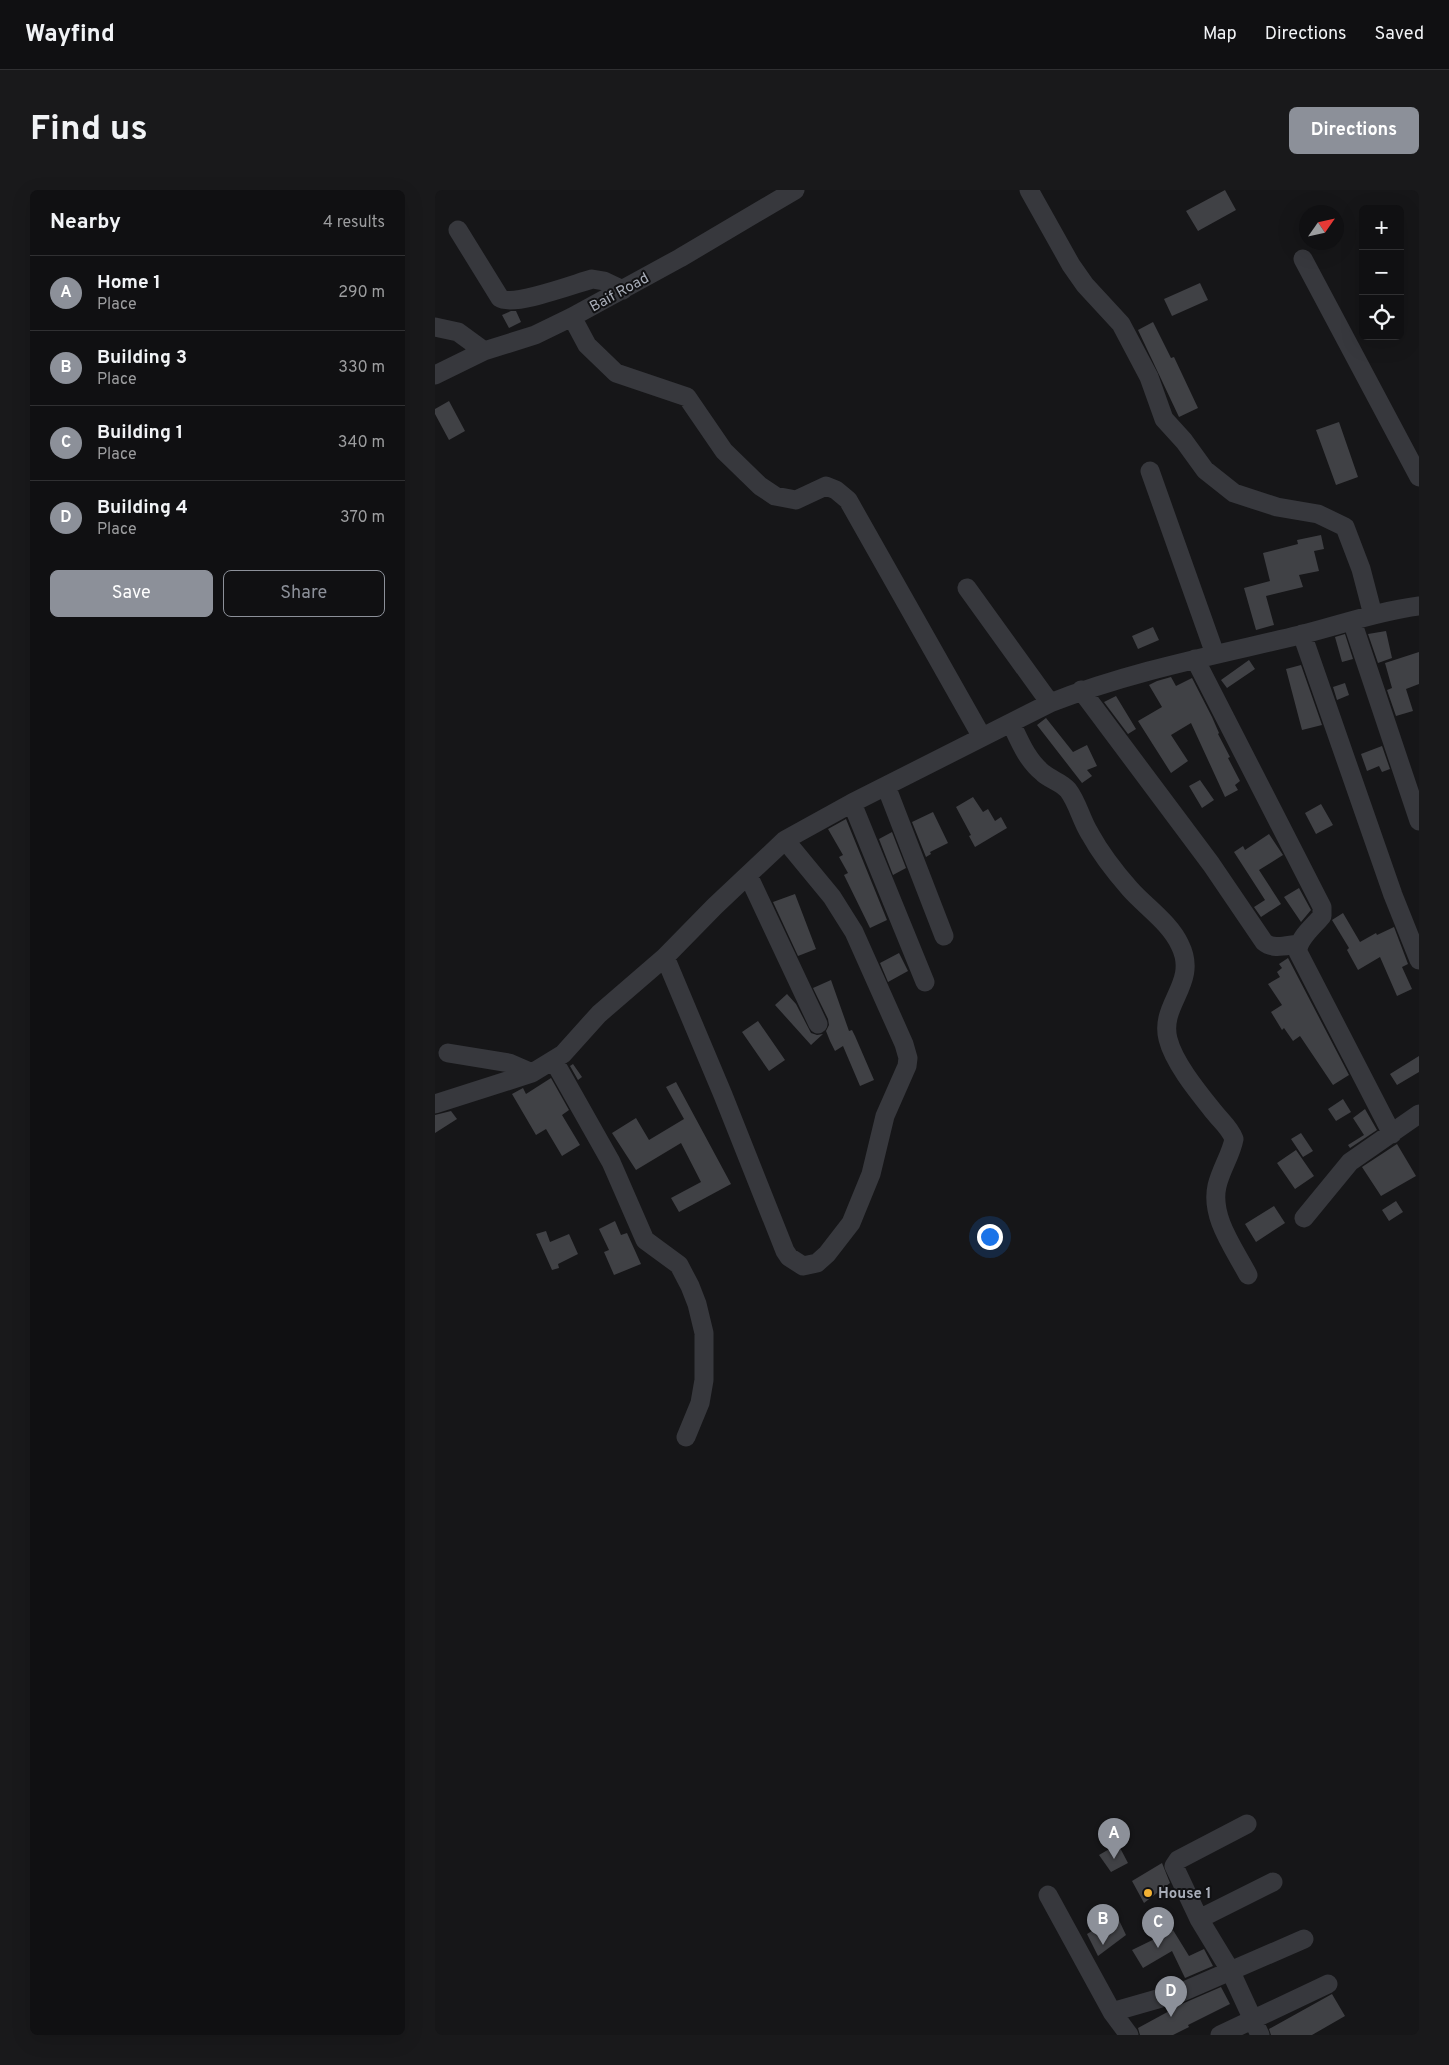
<!DOCTYPE html>
<html lang="en">
<head>
<meta charset="utf-8">
<style>
	body { margin:0; font-family:Overpass,sans-serif; background:#19191b; color:#f1f3f6 }
	.controls { position:absolute; right:15px; top:15px; display:grid; overflow:hidden; border-radius:8px; box-shadow:0 5px 20px #0002 }
	.controls button { width:45px; height:45px; display:grid; place-items:center; padding:0; border:0; border-bottom:1px solid #303032; background:#101012; color:#f1f3f6; font:25px sans-serif }
	.compass { position:absolute; left:864px; top:15px; width:45px; height:45px; border-radius:50%; background:#101012; box-shadow:0 5px 20px #0002; rotate:56deg }
	.you { position:absolute; left:554px; top:1046px; width:18px; height:18px; margin:-12px; border:4px solid #fff; border-radius:50%; background:#1a73e8; box-shadow:0 0 0 8px #1a73e833 }
	.badge { display:grid; place-items:center; width:32px; height:32px; border-radius:50%; background:#8c9099; color:#fff; font-size:16px; font-weight:700 }
	.pin { position:absolute; translate:-50% -41px; filter:drop-shadow(0 1px 2px #0008) }
	.pin::after { content:''; position:absolute; top:26px; width:18px; height:15px; background:inherit; clip-path:polygon(0 0,100% 0,50% 100%) }
	.list { margin:0; padding:0; list-style:none }
	h2 { display:flex; justify-content:space-between; align-items:center; height:65px; margin:0; padding:0 20px; font-size:21px }
	h2 small { font-size:16px; font-weight:400; color:#9c9d9f }
	.list li { display:grid; grid-template-columns:32px 1fr auto; gap:15px; align-items:center; box-sizing:border-box; height:75px; padding:0 20px; border-top:1px solid #303032 }
	.list b { display:block; font-size:19px; white-space:nowrap }
	.list p { margin:0; font-size:16px; white-space:nowrap; color:#9c9d9f }
	.list em { font-size:16px; font-style:normal; color:#9c9d9f }
	.actions { display:flex; gap:10px; padding:15px 20px }
	.actions a { flex:1; padding:11px 0; border:1px solid #8c9099; border-radius:8px; text-align:center; font-size:18px; color:#8c9099 }
	.actions .main { background:#8c9099; color:#fff }
	.icon { flex:none; width:28px; height:28px; fill:none; stroke:currentColor; stroke-width:2; stroke-linecap:round; stroke-linejoin:round }
	.map { position:relative; flex:none; width:984px; height:1845px; overflow:hidden; border-radius:8px }
	header { display:flex; align-items:center; gap:30px; box-sizing:border-box; height:70px; padding:0 25px; background:#101012; border-bottom:1px solid #303032 }
	header strong { font-size:24px }
	nav { display:flex; gap:28px; margin-inline-start:auto; font-size:18px }
	.intro { display:flex; align-items:center; justify-content:space-between; box-sizing:border-box; height:120px; padding:0 30px }
	h1 { margin:0; font-size:35px }
	.button { padding:12px 22px; border-radius:8px; background:#8c9099; color:#fff; font-size:18px; font-weight:700 }
	main { display:flex; gap:30px; padding:0 30px }
	aside { flex:1; background:#101012; border-radius:8px; box-shadow:0 5px 20px #0002 }
	.map>svg:first-child { display:block }
</style>
</head>
<body>
<header>
<strong>Wayfind</strong>
<nav><a>Map</a><a>Directions</a><a>Saved</a></nav>
</header>
<div class="intro"><h1>Find us</h1><a class="button">Directions</a></div>
<main>
<aside>
<h2>Nearby<small>4 results</small></h2>
<ul class="list">
<li><span class="badge">A</span><div><b>Home 1</b><p>Place</p></div><em>290 m</em></li>
<li><span class="badge">B</span><div><b>Building 3</b><p>Place</p></div><em>330 m</em></li>
<li><span class="badge">C</span><div><b>Building 1</b><p>Place</p></div><em>340 m</em></li>
<li><span class="badge">D</span><div><b>Building 4</b><p>Place</p></div><em>370 m</em></li>
</ul>
<div class="actions"><a class="main">Save</a><a>Share</a></div>
</aside>
<div class="map">
<svg width="984" height="1845" viewBox="0 0 984 1845">
	<rect width="100%" height="100%" fill="#161618"/>
	<!-- building -->
	<path fill="#404145" d="M790 0 801 20 763 41 751 21Z
		M765 93 773 110 737 126 729 109Z
		M76 121H81L86 132 74 138 67 125Z
		M718 132 736 168 739 167 763 218 744 227 703 140Z
		M14 211 30 241 14 250 0 224V219Z
		M904 232 923 287 901 295 881 240Z
		M886 345 889 359 879 361 884 381 864 385 868 397 831 406 839 435 821 440 809 398 835 391 828 363 863 354 862 350Z
		M718 437 724 450 703 459 697 446Z
		M951 441 957 468 943 473 933 444Z
		M910 444 918 469 907 472 900 447Z
		M984 462V494L971 499 978 521 961 526 952 500 957 498 950 473Z
		M814 470 820 479 792 498 786 490Z
		M866 475 887 535 867 540 851 479Z
		M736 487 741 496 757 488 777 527 784 543 783 544 795 567 793 568 805 591 800 595 803 600 790 607 756 533 736 545 753 571 736 583 703 531 727 517 714 495 722 491Z
		M910 493 914 505 902 510 898 497Z
		M681 506 701 539 693 544 669 512Z
		M611 528 638 562 652 555 662 576 652 580 657 586 647 593 602 535Z
		M947 556 955 579 947 582 944 576 932 581 926 564Z
		M765 590 779 610 767 618 754 596Z
		M538 607 548 622 553 619 560 631 566 627 572 638 540 657 534 646 536 645 521 617Z
		M886 614 898 635 881 644 870 623Z
		M498 622 513 653 495 662 496 664 491 667 477 632Z
		M411 629 452 730 435 738 409 685 413 683 404 667 408 665 393 639Z
		M457 642 471 678 458 685 444 649Z
		M834 644 848 665 824 680 846 714 826 727 819 717 830 710 799 662 808 656 810 660Z
		M864 698 876 720 866 732 849 707Z
		M360 704 381 759 363 766 338 712Z
		M908 723 925 752 941 743 942 745 959 737 973 774 967 777 977 799 962 806 945 767 923 780 912 760 914 758 897 730Z
		M464 763 473 781 453 792 445 773Z
		M853 768 914 885 898 895 865 846 858 851 849 838 847 840 836 822 847 815 833 794 845 787 842 782 847 778 844 774Z
		M396 790 414 841 417 840 420 846 439 890 425 896 408 856 400 861 395 851 391 841 394 835 393 829 378 798Z
		M352 804 361 814 376 843 382 845 388 844 376 855 340 815Z
		M323 831 350 870 334 881 307 842Z
		M984 866V882L962 895 955 884Z
		M138 874 147 887 143 890 135 876Z
		M116 888 134 920 127 925 145 955 127 966 111 939 101 945 77 904 88 898 91 904Z
		M241 892 296 994 244 1022 236 1008 266 992 246 953 201 980 177 943 201 928 214 950 249 929 231 897Z
		M908 909 916 922 901 931 893 919Z
		M930 919 942 940 915 958 913 955 929 945 918 928Z
		M16 921 22 929 0 943V925Z
		M866 943 878 961 868 967 856 949Z
		M962 954 981 986 946 1006 927 977Z
		M861 960 879 986 860 999 842 973Z
		M961 1011 968 1022 954 1031 947 1020Z
		M839 1016 850 1033 821 1052 810 1034Z
		M180 1031 186 1045 192 1043 206 1074 179 1085 169 1062 174 1060 164 1039Z
		M111 1041 115 1052 134 1044 143 1064 123 1074 124 1078 117 1080 101 1044Z
		M683 1654 693 1673 676 1682 664 1665Z
		M727 1673 735 1693 709 1713 697 1691Z
		M682 1726 691 1745 663 1766 652 1744Z
		M738 1740 754 1766 769 1759 778 1776 750 1788 737 1761 708 1778 697 1760Z
		M786 1797 795 1814 753 1835 754 1837 738 1845H705L703 1838 749 1813Z
		M897 1804 910 1826 877 1845H836L834 1839Z"/>
	<g fill="none" stroke-linecap="round" stroke-linejoin="round">
		<!-- minor -->
		<path stroke="#37383d" stroke-width="19" d="M594 0 636 75 650 95 686 134 714 187 729 229 749 251 770 280 799 303 842 317 883 324 910 337 926 379 938 425
			M23 40 65 108C78 117 139 94 157 89L169 91 188 100
			M868 69 984 287
			M137 127 152 155 181 183 252 207 289 261 325 296 340 306 361 310 391 296 401 300 413 310 547 547
			M0 137 23 142 49 161
			M0 185 49 161 100 145 137 127 245 68 360 0
			M715 281 780 464
			M532 398 615 513
			M917 431 984 631
			M867 444 958 705 984 770
			M760 469 887 717V726C879 736 862 749 863 762L957 944
			M646 500 776 674 829 752C838 760 852 755 864 754
			M576 533C585 552 592 570 608 583 616 590 626 592 633 600 643 613 646 630 655 644 666 664 680 682 695 699 711 717 735 733 745 755 764 793 724 814 733 849 739 873 763 902 779 922 786 931 795 938 799 949 796 965 786 979 782 996 775 1027 799 1058 813 1085
			M451 596 509 746
			M417 613 490 792
			M313 685 383 834
			M230 767 288 905 350 1061 354 1067 368 1076 382 1073 392 1064 416 1033 436 984 450 926 472 876 473 868 469 854 419 742 397 707 350 650
			M13 863 74 873 97 883
			M119 871 176 972 210 1050 244 1075 255 1096 262 1114 269 1143V1190L265 1213 251 1247
			M0 914 97 883 128 864 164 824 230 767 280 716 350 650 417 613 615 513C696 481 781 465 865 445 905 435 944 421 984 416
			M869 1028 915 972 984 924
			M812 1634 743 1670 739 1676 764 1729 795 1780 825 1845
			M613 1705 677 1822 694 1845
			M764 1729 838 1692
			M677 1822 747 1802 869 1749
			M785 1845 893 1794"/>
	</g>
	<!-- markers -->
	<circle fill="#f2b134" stroke="#111113" stroke-width="2" cx="713" cy="1703" r="5"/>
	<g text-anchor="middle" stroke-width="4" stroke-linejoin="round" paint-order="stroke">
		<!-- street labels -->
		<g font-size="15" fill="#a8adb8" stroke="#111113">
			<text transform="translate(184 102) rotate(-29)" y="5">Baif Road</text>
		</g>
		<!-- poi labels -->
		<g font-size="15" font-weight="bold" fill="#a8adb8" stroke="#111113" text-anchor="start">
			<text x="723" y="1708">House 1</text>
		</g>
	</g>
</svg>
<div class="controls">
<button>+</button>
<button>−</button>
<button><svg class="icon" aria-label="locate" viewBox="0 0 24 24"><circle cx="12" cy="12" r="6"/><path d="M12 2v4M12 18v4M2 12h4M18 12h4"/></svg></button>
</div>
<svg class="compass" viewBox="-18 -18 36 36"><path d="M0-13l5 13h-10z" fill="#e53935"/><path d="M0 13l5-13h-10z" fill="#9c9d9f"/></svg>
<div class="you"></div>
<div class="pin badge" style="left:679px;top:1669px">A</div>
<div class="pin badge" style="left:668px;top:1755px">B</div>
<div class="pin badge" style="left:723px;top:1758px">C</div>
<div class="pin badge" style="left:736px;top:1827px">D</div>
</div>
</main>
</body>
</html>
